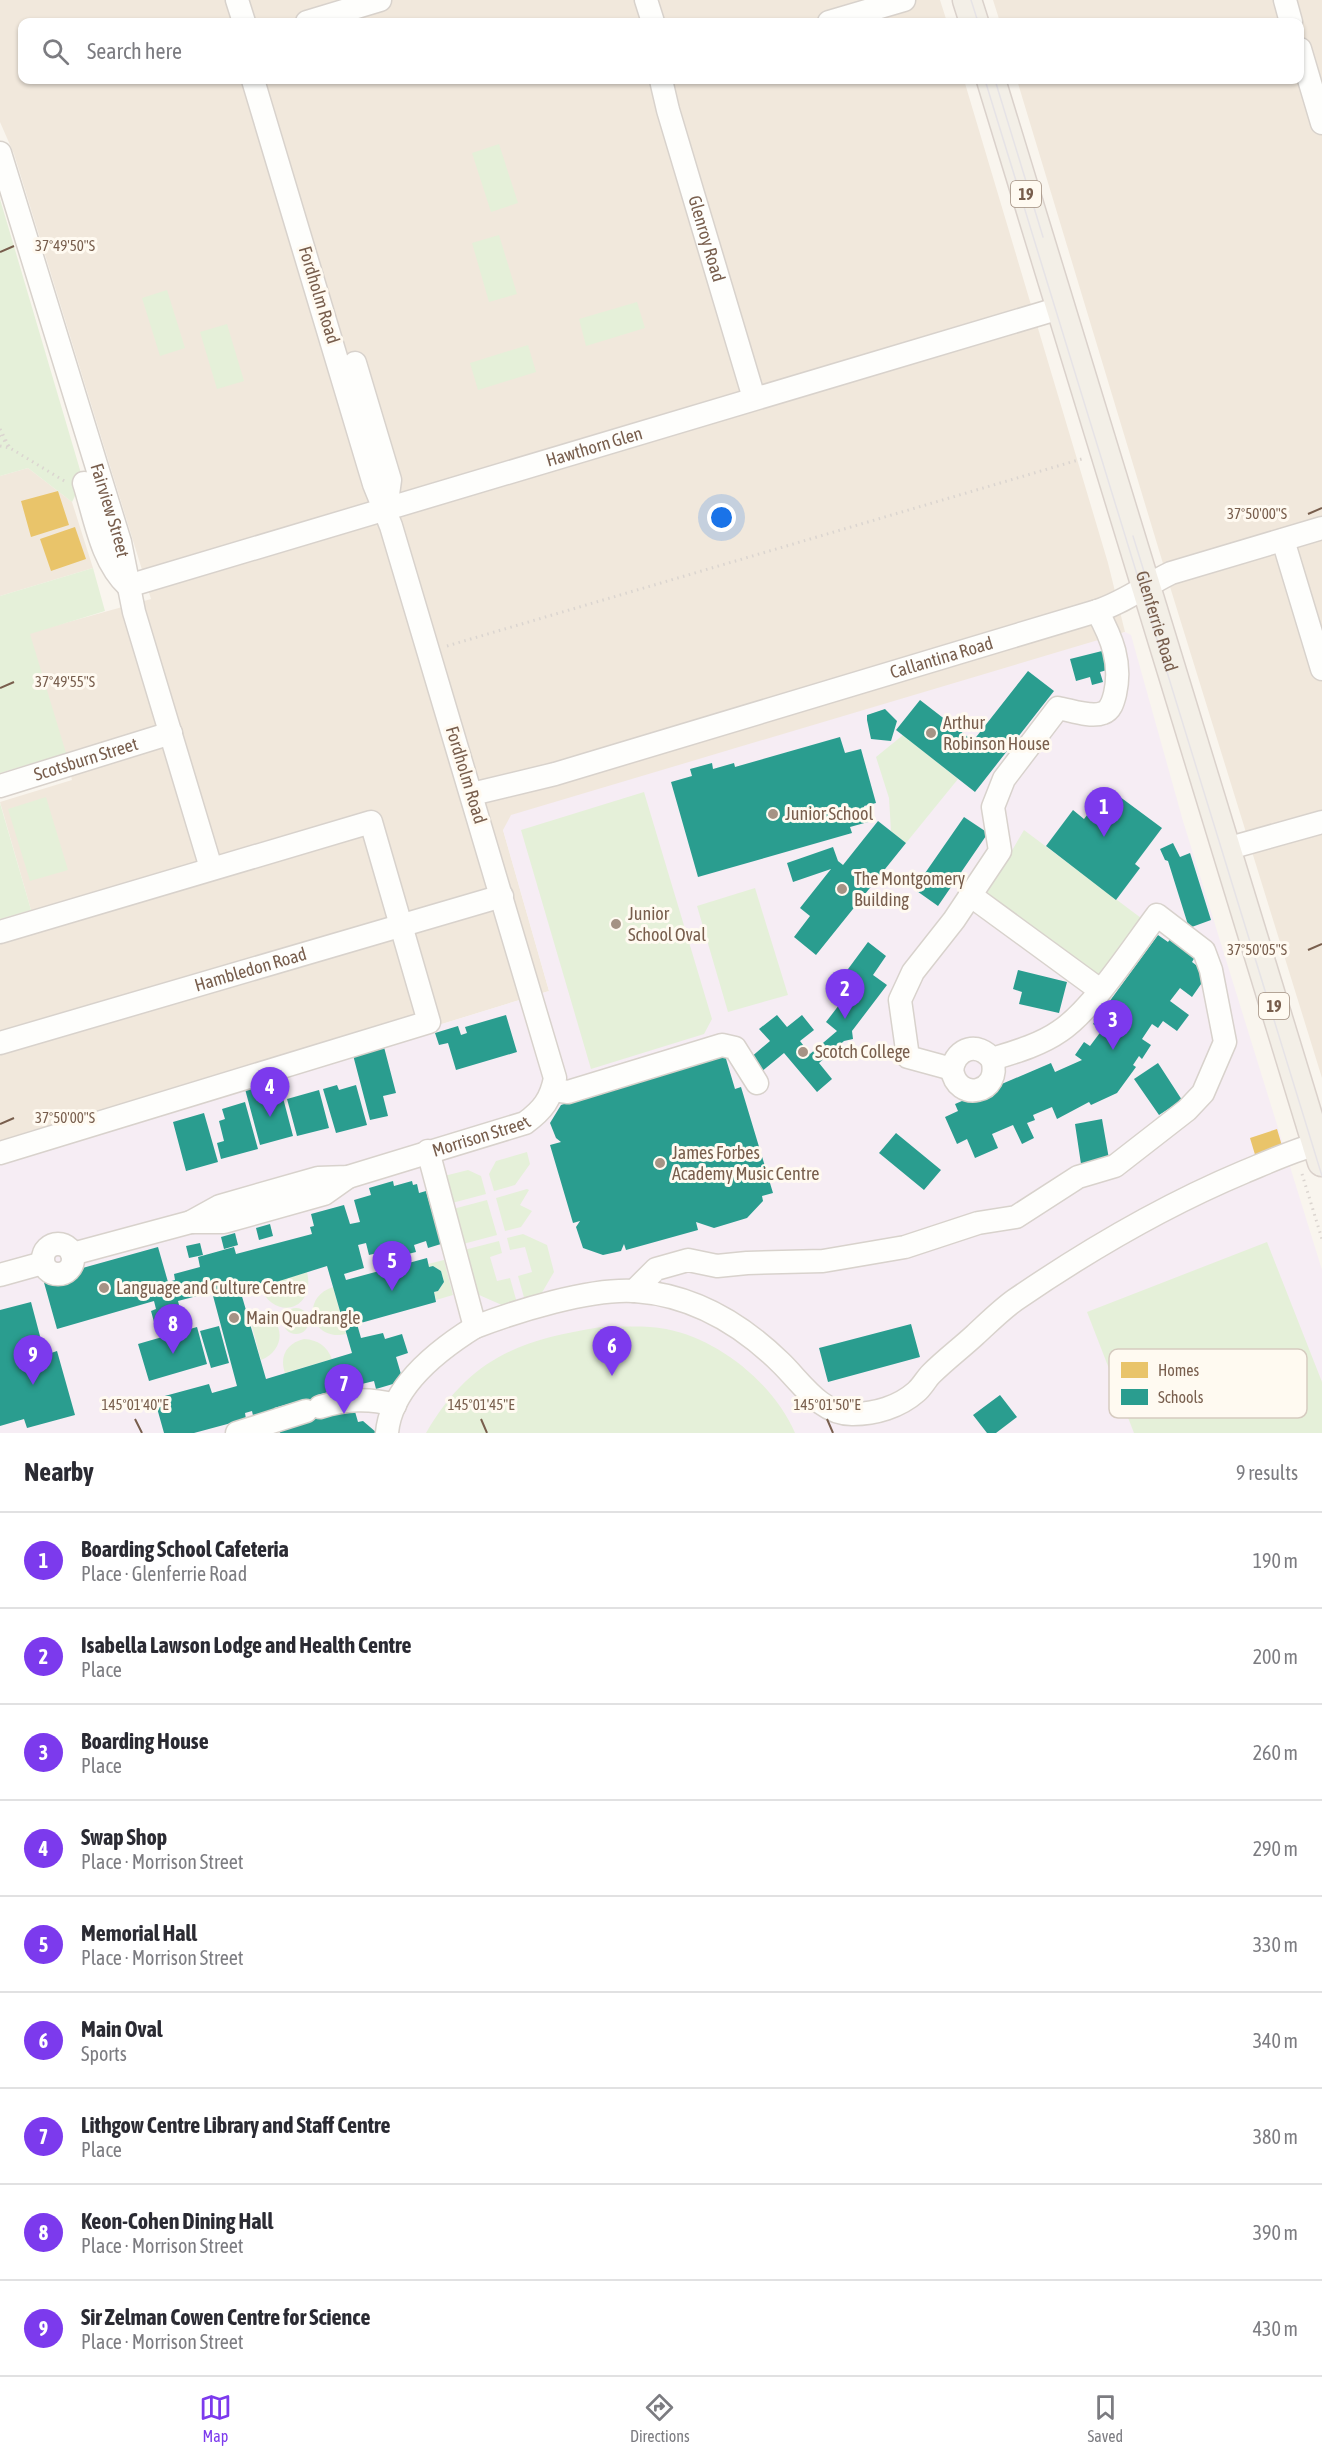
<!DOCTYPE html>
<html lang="en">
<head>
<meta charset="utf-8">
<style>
	body { margin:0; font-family:"Asap Condensed",sans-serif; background:#f2f2f3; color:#2b2b33 }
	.you { position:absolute; left:722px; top:518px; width:21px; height:21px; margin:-15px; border:4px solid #fff; border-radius:50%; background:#1a73e8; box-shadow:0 0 0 9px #1a73e833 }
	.badge { display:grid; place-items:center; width:39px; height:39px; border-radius:50%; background:#7c3aed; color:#fff; font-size:20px; font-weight:700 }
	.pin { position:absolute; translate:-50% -50px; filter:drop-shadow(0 2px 3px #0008) }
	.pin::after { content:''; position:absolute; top:32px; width:21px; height:18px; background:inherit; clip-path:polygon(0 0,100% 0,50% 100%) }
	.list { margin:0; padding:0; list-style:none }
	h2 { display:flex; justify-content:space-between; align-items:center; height:78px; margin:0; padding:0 24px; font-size:26px }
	h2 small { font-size:20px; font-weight:400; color:#7c7c81 }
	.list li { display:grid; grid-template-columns:39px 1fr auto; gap:18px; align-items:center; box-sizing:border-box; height:96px; padding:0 24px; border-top:2px solid #e1e1e2 }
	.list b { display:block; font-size:22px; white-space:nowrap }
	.list p { margin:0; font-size:20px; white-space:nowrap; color:#7c7c81 }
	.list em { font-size:20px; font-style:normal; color:#7c7c81 }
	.icon { flex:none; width:33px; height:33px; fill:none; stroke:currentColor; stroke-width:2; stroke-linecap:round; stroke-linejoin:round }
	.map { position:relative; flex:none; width:1322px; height:1433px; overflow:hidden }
	.search { position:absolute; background:#fff; box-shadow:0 2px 4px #0004; left:18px; right:18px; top:18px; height:66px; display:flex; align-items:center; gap:15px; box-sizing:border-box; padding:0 21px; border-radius:12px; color:#7c7c81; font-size:22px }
	.sheet { height:942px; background:#fff }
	nav { display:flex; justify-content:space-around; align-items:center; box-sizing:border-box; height:84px; border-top:2px solid #e1e1e2; background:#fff; font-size:16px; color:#7c7c81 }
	nav a { display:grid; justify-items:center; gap:3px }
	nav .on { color:#7c3aed }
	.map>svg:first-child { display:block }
</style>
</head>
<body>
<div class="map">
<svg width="1322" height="1433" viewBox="0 0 1322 1433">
	<rect width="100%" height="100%" fill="#f9f5ee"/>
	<!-- residential -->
	<path fill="#f1e8dc" d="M0 0H940L947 22H22V80H964L1108 563 1125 632 503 830 549 991 0 1160V919L31 910 0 802 72 780 29 633 151 599 14 154 0 122Z
		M993 0H1322V1078L1171 590 1017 80H1300V22H1000Z
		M28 468 72 502 93 568 0 596V476Z"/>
	<!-- education -->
	<path fill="#f6edf4" d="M1125 632 1131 635 1183 821 1322 1270V1433H0V1160L549 991 503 830 511 815Z"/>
	<!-- green -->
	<path fill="#e5f0d9" d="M499 144 518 203 491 212 472 153Z
		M0 199 83 480 72 502 28 468 0 476Z
		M499 235 517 294 489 302 472 243Z
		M167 290 185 348 160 356 142 298Z
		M637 302 645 328 586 346 579 319Z
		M227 324 244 381 217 389 200 332Z
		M528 345 536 372 478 390 470 363Z
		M93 568 105 611 30 634 66 753 0 773V596Z
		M903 735 958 779 906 843 891 831 889 798 876 757Z
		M644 792 712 1019 704 1034 591 1069 521 830Z
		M46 797 68 870 30 881 8 809Z
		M0 803 31 910 0 919Z
		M1024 830 1145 921 1102 977 987 893Z
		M755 888 788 995 728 1012 697 906Z
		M527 1152 530 1164 515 1185 494 1191 489 1174 496 1161Z
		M468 1170 481 1176 486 1194 452 1203 444 1176Z
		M527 1189 529 1190 520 1205 532 1211 521 1227 505 1231 496 1198Z
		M487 1200 497 1235 463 1244 453 1209Z
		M523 1234 547 1245 554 1272 540 1296 525 1301 518 1276 532 1272 525 1247 510 1250 507 1238Z
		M499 1241 502 1253 490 1257 497 1281 510 1278 517 1303 504 1306 477 1294 464 1250Z
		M1267 1242 1322 1382V1433H1134L1087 1312Z
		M444 1260 453 1295 436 1300 434 1292 438 1291 444 1282 441 1271 433 1266 429 1267 428 1264Z
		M307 1272C316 1310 275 1322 260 1287Z
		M333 1287 346 1334C311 1342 299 1298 333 1287Z
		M283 1321a13 13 0 1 1 26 0a13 13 0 1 1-26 0Z
		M260 1311C286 1320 286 1350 261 1360L248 1312Z
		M601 1327C622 1327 645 1325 666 1329 719 1339 774 1384 795 1433H426C470 1358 519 1340 601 1327Z
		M304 1339C318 1340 327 1346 332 1359L285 1373C279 1356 287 1343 304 1339Z"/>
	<!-- homes -->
	<path fill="#e9c46a" d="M58 491 69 525 31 537 21 501Z
		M75 527 86 559 51 571 40 539Z
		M1277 1129 1283 1149 1256 1158 1250 1138Z"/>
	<!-- schools -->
	<path fill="#2a9d8f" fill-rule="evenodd" d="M1102 651 1107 670 1100 672 1103 682 1092 685 1090 677 1076 681 1070 659Z
		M1028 671 1054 691 975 792 896 730 920 700 973 741Z
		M885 709 897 721 891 741 871 739 867 720V715Z
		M840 737 845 753 861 749 876 803 864 806 868 822 850 827 852 833 698 877 671 782 692 776 690 769 712 763 713 769 734 763 735 767Z
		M1108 788 1162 828 1135 864 1140 868 1116 900 1046 846 1073 810 1084 819Z
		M964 817 988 833 938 906 914 889Z
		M878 821 906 843 816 955 794 937 810 916 800 908 831 869 793 882 787 863 833 847 838 861 843 865Z
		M1173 843 1180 857 1190 853 1211 920 1189 928 1168 861 1165 860 1160 849Z
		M1158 935 1168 942 1173 935 1198 952 1192 962 1208 974 1192 997 1180 988 1170 1001 1189 1015 1177 1031 1163 1021 1158 1028 1152 1024 1142 1039 1151 1045 1142 1059 1139 1056 1133 1065 1136 1067 1117 1093 1091 1105 1089 1102 1057 1119 1052 1107 1033 1115 1035 1120 1027 1123 1034 1138 1022 1144 1013 1125 992 1134 998 1148 975 1158 967 1139 957 1144 945 1117 958 1111 955 1104 1051 1063 1055 1072 1082 1060 1075 1055 1084 1042 1090 1046 1102 1030 1093 1024Z
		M868 942 886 956 873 975 887 985 852 1031 853 1039 844 1041 819 1063 832 1079 817 1092 784 1053 761 1072 750 1058 770 1041 759 1029 777 1015 787 1027 802 1015 814 1030 800 1041 810 1054 837 1031 826 1022 849 992 837 984Z
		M1018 970 1067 982 1059 1013 1019 1004 1022 992 1013 989Z
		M506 1015 517 1052 456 1070 448 1043 439 1045 435 1033 458 1026 461 1035 467 1033 465 1027Z
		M384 1047 396 1093 383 1096 388 1116 370 1120 353 1055Z
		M724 1052 735 1089 741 1087 773 1193 762 1196 763 1201 747 1218 714 1228 696 1222 698 1230 626 1250 624 1244 621 1251 603 1255 583 1248 576 1227 580 1221 573 1223 550 1145 561 1142 556 1138 550 1123 561 1105Z
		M1158 1063 1182 1100 1159 1115 1134 1079Z
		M259 1085 263 1099 282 1094 293 1136 260 1145 245 1089Z
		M337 1085 339 1090 356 1085 367 1125 336 1133 323 1089Z
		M319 1090 329 1128 297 1136 287 1099Z
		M245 1102 258 1149 221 1159 217 1143 224 1141 219 1121 225 1119 222 1109Z
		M204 1113 218 1162 186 1171 173 1122Z
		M1102 1119 1109 1159 1081 1164 1075 1124Z
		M896 1133 941 1170 924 1190 879 1153Z
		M393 1181 394 1186 412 1181 413 1185 417 1184 419 1193 426 1191 441 1244 428 1248 426 1241 414 1245 416 1252 392 1258 390 1250 369 1255 366 1243 358 1245 364 1268 344 1274 346 1280 427 1258 429 1267 433 1266 441 1271 444 1282 438 1291 434 1292 436 1302 357 1324 361 1338 383 1333 385 1339 402 1334 408 1353 396 1357 403 1381 376 1389 374 1381 317 1395 323 1416 354 1408 358 1422 363 1421 377 1433H280L279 1431 310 1422 303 1400 274 1408 276 1414 254 1420 252 1411 245 1413 246 1419 194 1433H164L157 1408 163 1406 161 1397 209 1384 212 1393 237 1386 212 1292 178 1301 181 1313 178 1314 179 1321 162 1326 160 1321 154 1322 151 1311 156 1309 154 1301 57 1329 43 1279 158 1247 168 1282 175 1280 174 1274 200 1267 198 1257 234 1247 236 1254 312 1234 310 1227 314 1226 311 1214 344 1205 350 1224 360 1222 354 1200 371 1195 369 1188ZM327 1266 352 1353 266 1379 241 1293Z
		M270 1224 273 1236 259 1240 256 1228Z
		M235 1233 238 1245 224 1249 221 1237Z
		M200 1243 203 1255 189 1258 186 1246Z
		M31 1302 45 1355 57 1351 75 1415 27 1428 24 1419 0 1426V1310Z
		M911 1324 920 1357 828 1382 819 1348Z
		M219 1326 229 1363 211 1368 200 1331Z
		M197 1327 207 1364 149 1381 138 1344Z
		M1000 1395 1017 1417 996 1433H987L973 1415Z"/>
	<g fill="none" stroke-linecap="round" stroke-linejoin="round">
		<!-- minor casing -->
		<g stroke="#d8d2cc" stroke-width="25">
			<g id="minor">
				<path d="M237 0 244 22"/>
				<path d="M646 0 653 22"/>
				<path d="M1285 0 1291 22"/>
				<path d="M307 22 380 0"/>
				<path d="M829 22 904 0"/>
				<path d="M1300 49 1322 123"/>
				<path id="s1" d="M661 80 668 110 754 398"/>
				<path id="s2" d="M0 153 120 542 134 612 211 868"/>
				<path d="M355 363 390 480 386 509"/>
				<path id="s3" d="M84 483C95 517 101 561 128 586L1060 308"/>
				<path d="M1283 540 1322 669"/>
				<path id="s4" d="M0 786 171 733"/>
				<path id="s5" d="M472 794 555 774 1097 611C1125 602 1146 585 1171 573L1322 528"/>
				<path d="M1226 849 1322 822"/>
				<path d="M970 895 1100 990"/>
				<path d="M0 932 371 822 429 1022 0 1153"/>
				<path id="s6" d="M0 1043 502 896"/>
				<path d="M952 1069C956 1103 1003 1094 992 1059"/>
				<path d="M553 1090 568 1092 722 1045 735 1048 757 1083"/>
				<path d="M428 1151 475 1327C517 1311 590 1288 635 1291 692 1295 740 1323 780 1362 801 1382 821 1415 853 1414 875 1414 899 1407 916 1392 922 1387 926 1379 931 1374 945 1360 961 1348 975 1335 988 1323 1001 1310 1015 1300 1088 1250 1163 1206 1244 1172 1268 1162 1292 1151 1317 1144"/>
				<path id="s7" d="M191 1222 220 1206 318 1178 348 1177 525 1123C543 1110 551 1099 555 1078L391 526 374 484 253 80"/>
				<circle cx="58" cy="1259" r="15"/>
				<path d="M72 1254 191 1222H224L324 1194 348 1177"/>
				<path d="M0 1275 43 1263"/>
				<path d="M634 1291 656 1269 688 1260 717 1266 747 1263 823 1261 905 1247 978 1223 1016 1217 1078 1177 1115 1166 1187 1110 1203 1093 1225 1042 1211 970 1204 951 1157 915C1133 947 1092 1010 1060 1031 1040 1045 1015 1052 992 1059 978 1042 957 1047 952 1069L908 1057 900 1000 913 972 954 920 1000 851 993 807 1004 779 1058 708C1070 710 1091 718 1103 713 1111 710 1113 702 1115 694 1122 663 1112 638 1097 611"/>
				<path d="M320 1407C347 1399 368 1398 395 1405"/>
				<path d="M237 1433 306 1411"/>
				<path d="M387 1433C391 1386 438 1350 475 1327"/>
			</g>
		</g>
		<!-- major casing -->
		<g stroke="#dad1cb" stroke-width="31">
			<g id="major">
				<path d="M967 0 974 22"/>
				<path id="s8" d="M991 80 1322 1162"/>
			</g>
		</g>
		<!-- path -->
		<path stroke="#dbd5d0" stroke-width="3" stroke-dasharray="1.5 4.5" stroke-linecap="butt" d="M0 429 10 448 0 435
			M0 446 10 448 66 482
			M447 646 1085 458
			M1302 1174 1322 1239"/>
		<!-- minor -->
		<use href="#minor" stroke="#fefefc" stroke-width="22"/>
		<!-- major -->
		<use href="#major" stroke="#f3efe7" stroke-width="28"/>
		<!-- tram -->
		<path stroke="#e6e3e6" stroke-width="1.5" d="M971 0 978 22
			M985 80 1322 1176
			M995 80 1043 237
			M1133 536 1150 591"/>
	</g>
	<!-- ticks -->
	<path fill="none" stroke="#785e4d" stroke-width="2" d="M0 252 14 246M1308 514 1322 508M0 688 14 682M1308 950 1322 944M0 1124 14 1118M135 1419 142 1433M481 1419 487 1433M827 1419 833 1433"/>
	<!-- markers -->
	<g fill="#a59385" stroke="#fffaf1" stroke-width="2">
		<circle cx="931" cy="733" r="6"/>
		<circle cx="773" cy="814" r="6"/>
		<circle cx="842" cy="889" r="6"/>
		<circle cx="616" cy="924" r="6"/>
		<circle cx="803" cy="1052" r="6"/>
		<circle cx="660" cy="1163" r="6"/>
		<circle cx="104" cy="1288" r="6"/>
		<circle cx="234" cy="1318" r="6"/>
	</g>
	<g text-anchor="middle" stroke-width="6" stroke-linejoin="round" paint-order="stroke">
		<!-- shield labels -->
		<g fill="#fffaf1" stroke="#a08d7e" stroke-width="1.5">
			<rect x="1011" y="181" width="30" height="26" rx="4.5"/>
			<rect x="1259" y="993" width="30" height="26" rx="4.5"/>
		</g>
		<g font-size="16" font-weight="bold" fill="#785e4d">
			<text x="1026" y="200">19</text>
			<text x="1274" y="1012">19</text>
		</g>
		<!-- street labels -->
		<g font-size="18" fill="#785e4d" stroke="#fffaf1">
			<text dy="6" stroke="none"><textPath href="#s1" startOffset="165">Glenroy Road</textPath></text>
			<text transform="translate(319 295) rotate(73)" y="6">Fordholm Road</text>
			<text dy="6" stroke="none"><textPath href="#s3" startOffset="600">Hawthorn Glen</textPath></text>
			<text dy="6" stroke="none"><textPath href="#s2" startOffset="374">Fairview Street</textPath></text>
			<text dy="6" stroke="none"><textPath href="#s8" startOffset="566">Glenferrie Road</textPath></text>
			<text dy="6" stroke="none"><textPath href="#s5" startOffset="489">Callantina Road</textPath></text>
			<text dy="6" stroke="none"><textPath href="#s4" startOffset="90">Scotsburn Street</textPath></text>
			<text transform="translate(466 775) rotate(73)" y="6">Fordholm Road</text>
			<text dy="6" stroke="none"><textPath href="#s6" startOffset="261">Hambledon Road</textPath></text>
			<text dy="6" stroke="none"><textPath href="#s7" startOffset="304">Morrison Street</textPath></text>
		</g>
		<!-- poi labels -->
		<g font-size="18" fill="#785e4d" stroke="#fffaf1" text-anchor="start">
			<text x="943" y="729">Arthur<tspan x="943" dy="21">Robinson House</tspan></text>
			<text x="785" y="820">Junior School</text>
			<text x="854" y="885">The Montgomery<tspan x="854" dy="21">Building</tspan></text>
			<text x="628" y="920">Junior<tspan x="628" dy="21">School Oval</tspan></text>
			<text x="815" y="1058">Scotch College</text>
			<text x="672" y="1159">James Forbes<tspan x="672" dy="21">Academy Music Centre</tspan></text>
			<text x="116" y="1294">Language and Culture Centre</text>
			<text x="246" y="1324">Main Quadrangle</text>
		</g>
	</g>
	<!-- legend -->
	<rect x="1109" y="1349" width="198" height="69" rx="9" fill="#fffaf1" stroke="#d6cbc0" stroke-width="1.5"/>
	<rect x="1121" y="1362" width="27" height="16" fill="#e9c46a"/>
	<rect x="1121" y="1389" width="27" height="16" fill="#2a9d8f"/>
	<g font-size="16" fill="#785e4d">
		<text x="1158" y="1376">Homes</text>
		<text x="1158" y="1403">Schools</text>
	</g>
	<g font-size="15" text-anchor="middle" fill="#785e4d" stroke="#fffaf1" stroke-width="6" stroke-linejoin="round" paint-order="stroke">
		<text x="65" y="251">37°49'50"S</text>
		<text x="1257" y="519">37°50'00"S</text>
		<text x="65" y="687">37°49'55"S</text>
		<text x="1257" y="955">37°50'05"S</text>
		<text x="65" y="1123">37°50'00"S</text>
		<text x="135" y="1410">145°01'40"E</text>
		<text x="481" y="1410">145°01'45"E</text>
		<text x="827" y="1410">145°01'50"E</text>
	</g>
</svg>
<div class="you"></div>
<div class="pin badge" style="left:1104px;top:837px">1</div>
<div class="pin badge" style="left:845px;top:1019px">2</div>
<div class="pin badge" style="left:1113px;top:1050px">3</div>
<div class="pin badge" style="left:270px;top:1117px">4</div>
<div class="pin badge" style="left:392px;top:1291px">5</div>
<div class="pin badge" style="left:612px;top:1376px">6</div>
<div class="pin badge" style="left:344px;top:1414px">7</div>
<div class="pin badge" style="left:173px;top:1354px">8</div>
<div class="pin badge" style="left:33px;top:1385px">9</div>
<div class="search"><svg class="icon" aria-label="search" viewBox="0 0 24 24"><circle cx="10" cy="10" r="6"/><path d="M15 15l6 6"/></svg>Search here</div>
</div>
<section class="sheet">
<h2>Nearby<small>9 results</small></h2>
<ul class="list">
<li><span class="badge">1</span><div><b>Boarding School Cafeteria</b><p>Place · Glenferrie Road</p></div><em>190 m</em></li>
<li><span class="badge">2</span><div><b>Isabella Lawson Lodge and Health Centre</b><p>Place</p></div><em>200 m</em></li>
<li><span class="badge">3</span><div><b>Boarding House</b><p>Place</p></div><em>260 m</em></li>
<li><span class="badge">4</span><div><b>Swap Shop</b><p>Place · Morrison Street</p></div><em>290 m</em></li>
<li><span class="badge">5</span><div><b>Memorial Hall</b><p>Place · Morrison Street</p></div><em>330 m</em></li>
<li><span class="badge">6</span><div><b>Main Oval</b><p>Sports</p></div><em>340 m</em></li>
<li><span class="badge">7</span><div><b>Lithgow Centre Library and Staff Centre</b><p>Place</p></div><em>380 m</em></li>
<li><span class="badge">8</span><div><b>Keon-Cohen Dining Hall</b><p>Place · Morrison Street</p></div><em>390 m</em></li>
<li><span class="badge">9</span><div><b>Sir Zelman Cowen Centre for Science</b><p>Place · Morrison Street</p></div><em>430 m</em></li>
</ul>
</section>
<nav>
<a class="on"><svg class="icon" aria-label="map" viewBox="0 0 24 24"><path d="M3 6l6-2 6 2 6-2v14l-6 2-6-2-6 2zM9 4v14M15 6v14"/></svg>Map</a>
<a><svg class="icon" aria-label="directions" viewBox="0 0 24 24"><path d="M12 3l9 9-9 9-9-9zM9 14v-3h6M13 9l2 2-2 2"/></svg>Directions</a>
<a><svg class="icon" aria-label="saved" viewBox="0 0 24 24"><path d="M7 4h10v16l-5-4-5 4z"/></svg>Saved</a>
</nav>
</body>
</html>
